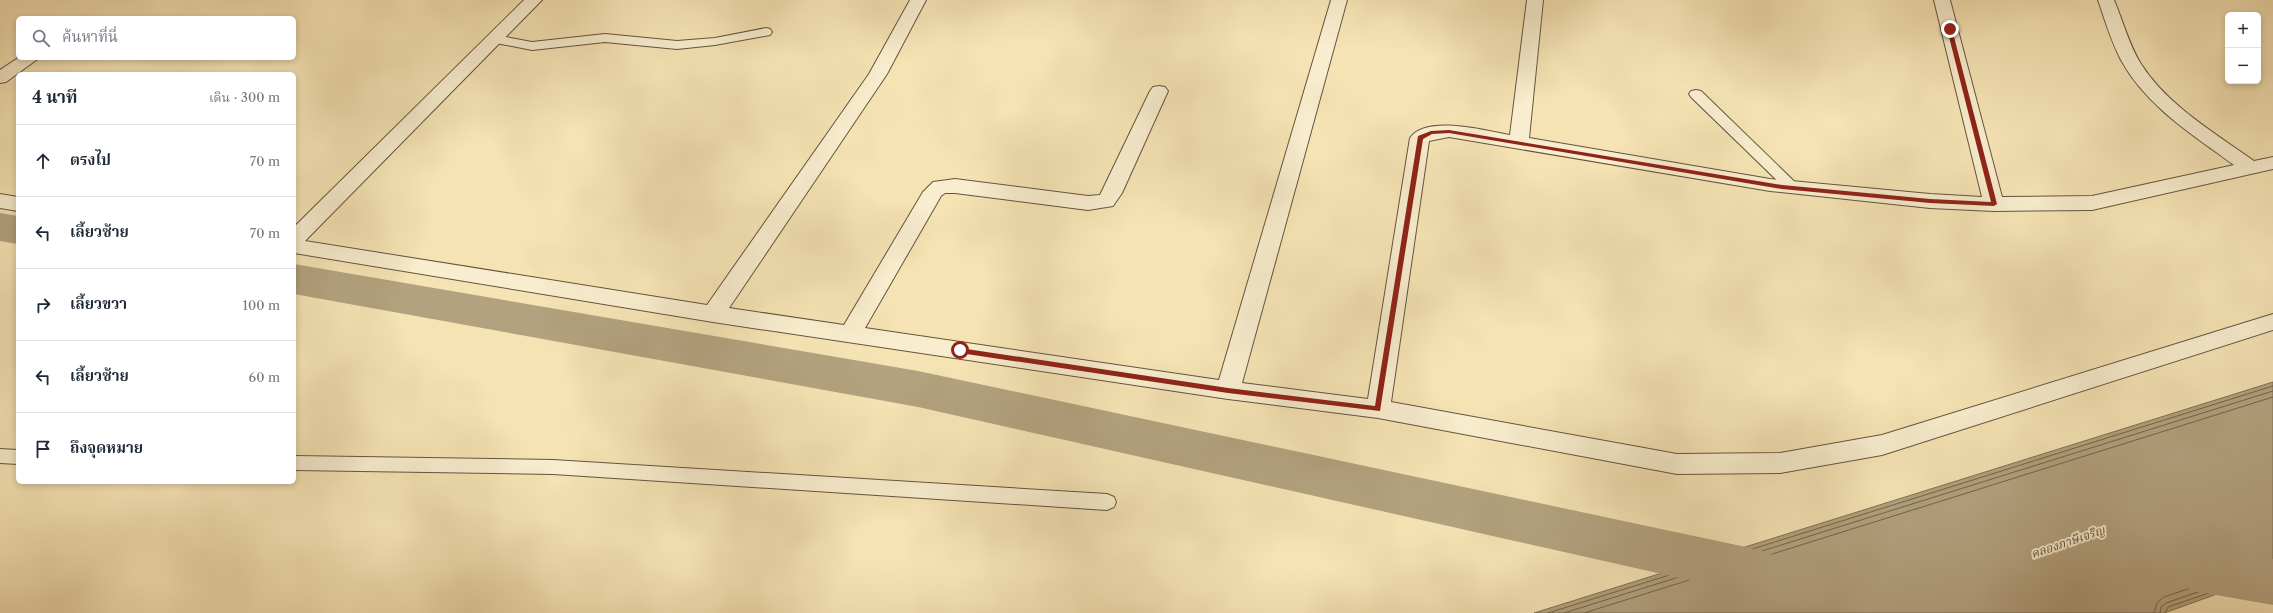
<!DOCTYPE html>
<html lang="th">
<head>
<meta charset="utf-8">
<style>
	body { margin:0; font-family:"Libre Caslon Text","Noto Serif Thai",serif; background:#f2f2f3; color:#1f2937 }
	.controls { position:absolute; right:12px; top:12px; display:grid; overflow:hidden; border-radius:6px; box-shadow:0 2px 6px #0003 }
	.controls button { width:36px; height:36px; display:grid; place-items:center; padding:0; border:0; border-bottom:1px solid #e0e1e3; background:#fff; color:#1f2937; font:20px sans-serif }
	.stop { position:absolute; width:12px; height:12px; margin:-9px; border:3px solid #8f2418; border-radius:50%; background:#fff }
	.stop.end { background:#8f2418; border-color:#fff; box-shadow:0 1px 4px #0008 }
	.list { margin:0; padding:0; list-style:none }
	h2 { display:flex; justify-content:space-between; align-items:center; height:52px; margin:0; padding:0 16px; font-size:17px }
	h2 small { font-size:13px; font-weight:400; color:#747a83 }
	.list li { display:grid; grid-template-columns:26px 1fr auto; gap:12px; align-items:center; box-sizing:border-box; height:72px; padding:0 16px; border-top:1px solid #e0e1e3 }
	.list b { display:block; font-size:15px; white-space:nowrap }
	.list em { font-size:13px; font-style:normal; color:#747a83 }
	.icon { flex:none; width:22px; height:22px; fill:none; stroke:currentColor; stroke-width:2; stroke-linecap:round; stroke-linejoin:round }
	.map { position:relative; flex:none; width:2273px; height:613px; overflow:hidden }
	.search { position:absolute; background:#fff; box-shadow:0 2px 6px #0003; left:16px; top:16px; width:280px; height:44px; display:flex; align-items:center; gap:10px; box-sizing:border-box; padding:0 14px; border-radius:6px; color:#747a83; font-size:15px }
	.panel { position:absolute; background:#fff; box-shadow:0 2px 6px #0003; left:16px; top:72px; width:280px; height:412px; border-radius:6px }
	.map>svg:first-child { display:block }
</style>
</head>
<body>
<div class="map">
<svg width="2273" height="613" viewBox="0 0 2273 613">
	<rect width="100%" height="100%" fill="#f5e3b4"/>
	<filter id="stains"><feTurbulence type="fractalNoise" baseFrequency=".005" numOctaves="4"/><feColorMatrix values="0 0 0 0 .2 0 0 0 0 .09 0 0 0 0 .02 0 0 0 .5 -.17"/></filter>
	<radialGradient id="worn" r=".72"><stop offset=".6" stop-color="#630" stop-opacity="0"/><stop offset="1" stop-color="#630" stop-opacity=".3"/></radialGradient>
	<!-- water -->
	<path fill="#b3a27f" stroke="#807056" d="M2273 382V574L2164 613H1534Z"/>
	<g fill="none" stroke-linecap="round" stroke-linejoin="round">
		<!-- shore -->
		<path stroke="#73644c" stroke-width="1" d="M1548 613 2273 386
			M1564 613 2273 391
			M1584 613 2273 397
			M2154 613 2157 603 2164 597 2273 560
			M2160 613 2161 607 2166 603 2273 566
			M2165 613 2168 607 2273 571"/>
		<!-- canal -->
		<path fill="#b3a27f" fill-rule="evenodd" d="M0 213 18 216V244L0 241Z
			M294 264 918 371 1760 550 1778 557 1786 573 1778 589 1760 596 918 407 294 294Z
			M2199 548 2273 559V605L2199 592 2181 586 2173 570 2181 554Z"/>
		<!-- lane casing -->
		<g stroke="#64543f" stroke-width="2">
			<path id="lane" d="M766 28 770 29 772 32 770 35 715 45 677 49 605 42 532 50 491 42 489 39 495 35 532 42 605 34 677 41 715 38Z
				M1696 90 1701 91 1799 186 1801 189 1799 192H1789L1691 97 1689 94 1691 91Z
				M0 449 18 450V464L0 463Z
				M294 456 553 460 1107 494 1114 497 1116 502 1114 507 1107 510 553 474 294 470Z"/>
		</g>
		<!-- street casing -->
		<g stroke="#64543f" stroke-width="2">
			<path id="street" d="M524 0H542L305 241 707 305 869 74 910 0H926L887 74 729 308 844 325 923 192 933 182 955 179 1088 196 1100 195 1150 91 1153 87 1159 86 1165 87 1168 91 1122 193 1113 206 1088 210 955 193H945L941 196 865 328 1219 380 1331 0H1347L1242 383 1368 399 1410 138C1426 114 1487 131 1510 135L1527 0H1543L1529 138 1770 179 1930 194 1982 197 1934 0H1950L2002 197 2092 196 2234 165C2193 135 2146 106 2121 60 2111 41 2105 20 2098 0H2114C2123 21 2129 45 2141 64 2168 106 2215 133 2254 161L2273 157V169L2092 210 1994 211 1930 208 1770 191 1449 137 1429 141 1391 402 1677 454 1780 453 1882 435 2273 314V330L1882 455 1780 473 1677 474 1378 418 1228 399 713 322 294 253V227Z
				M18 58H39L6 82 0 83V70Z
				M0 194 18 197V211L0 208Z"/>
		</g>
		<!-- lane -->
		<use href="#lane" fill="#f8edce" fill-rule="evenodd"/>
		<!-- street -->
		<use href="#street" fill="#f8edce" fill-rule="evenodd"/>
	</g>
	<!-- route -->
	<path fill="#8f2418" d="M1950 28 1952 29 1997 204 1994 206 1930 203 1782 189 1449 133 1432 134 1423 139 1380 411 1228 393 960 353 957 350 960 348 1228 388 1375 406 1418 136 1431 131 1449 130 1782 185 1930 199 1991 202 1947 29Z"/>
	<g text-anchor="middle" stroke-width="4" stroke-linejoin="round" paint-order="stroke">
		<!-- water labels -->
		<g font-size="12" font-style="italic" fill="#60513c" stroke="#f8edce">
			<text transform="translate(2068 542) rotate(-19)" y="4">คลองภาษีเจริญ</text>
		</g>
	</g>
	<rect width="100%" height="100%" filter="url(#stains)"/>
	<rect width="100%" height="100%" fill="url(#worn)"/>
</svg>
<div class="controls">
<button>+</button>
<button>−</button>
</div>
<div class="stop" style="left:960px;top:350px"></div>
<div class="stop end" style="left:1950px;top:29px"></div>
<div class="search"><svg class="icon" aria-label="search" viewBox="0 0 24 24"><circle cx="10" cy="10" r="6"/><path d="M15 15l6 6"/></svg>ค้นหาที่นี่</div>
<section class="panel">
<h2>4 นาที<small>เดิน · 300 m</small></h2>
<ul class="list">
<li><svg class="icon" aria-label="ahead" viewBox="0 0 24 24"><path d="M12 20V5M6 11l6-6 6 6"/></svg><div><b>ตรงไป</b></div><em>70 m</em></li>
<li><svg class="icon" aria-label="left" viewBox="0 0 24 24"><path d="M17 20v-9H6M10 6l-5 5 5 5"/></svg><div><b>เลี้ยวซ้าย</b></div><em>70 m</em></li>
<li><svg class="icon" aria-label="right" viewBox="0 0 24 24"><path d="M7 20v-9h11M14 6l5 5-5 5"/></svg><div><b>เลี้ยวขวา</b></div><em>100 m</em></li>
<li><svg class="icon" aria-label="left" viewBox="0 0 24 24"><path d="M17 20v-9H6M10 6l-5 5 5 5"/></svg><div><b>เลี้ยวซ้าย</b></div><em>60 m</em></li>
<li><svg class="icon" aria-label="arrive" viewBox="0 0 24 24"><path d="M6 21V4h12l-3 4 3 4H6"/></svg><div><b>ถึงจุดหมาย</b></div></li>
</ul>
</section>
</div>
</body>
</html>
